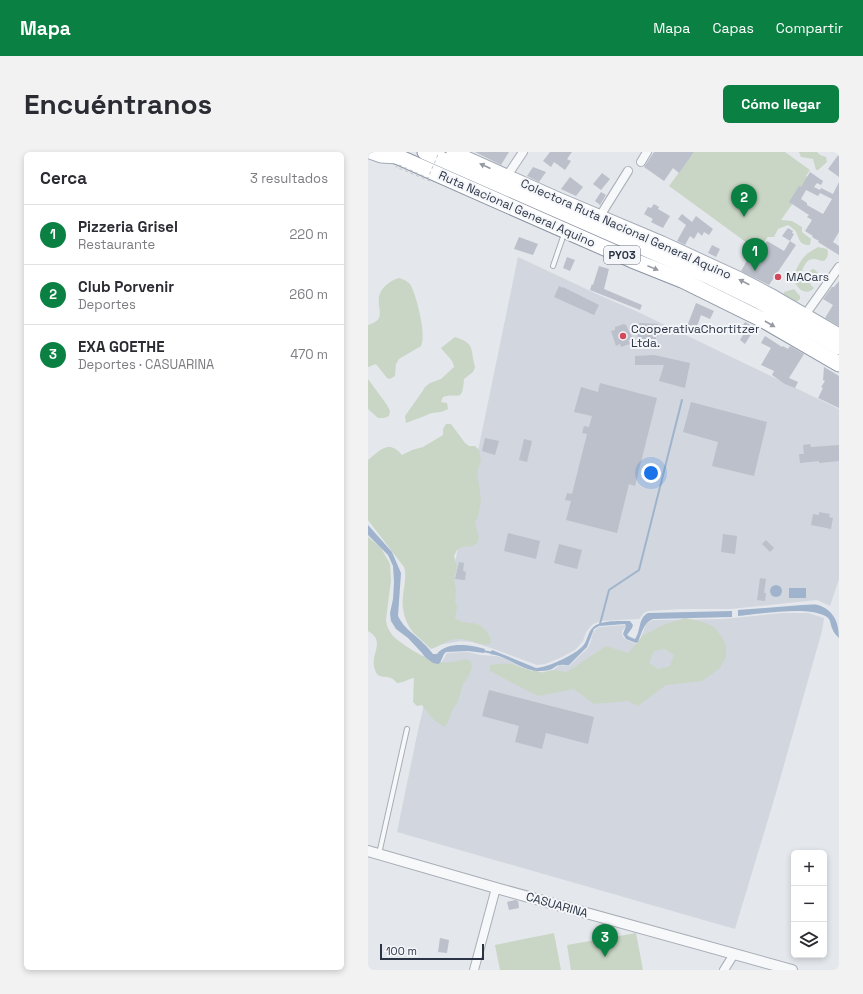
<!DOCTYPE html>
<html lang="es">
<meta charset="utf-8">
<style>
:root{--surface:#fff;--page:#f2f2f3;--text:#2b2b33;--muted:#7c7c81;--line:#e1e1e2;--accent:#0b8043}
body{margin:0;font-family:"Space Grotesk",sans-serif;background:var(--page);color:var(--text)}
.controls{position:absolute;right:12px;bottom:12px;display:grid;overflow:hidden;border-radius:6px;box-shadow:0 2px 6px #0003}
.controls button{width:36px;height:36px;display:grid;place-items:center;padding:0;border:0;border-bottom:1px solid var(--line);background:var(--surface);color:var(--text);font:20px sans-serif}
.scale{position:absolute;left:12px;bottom:10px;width:104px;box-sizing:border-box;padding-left:4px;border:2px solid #2b3445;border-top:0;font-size:11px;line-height:14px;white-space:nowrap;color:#2b3445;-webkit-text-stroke:3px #f4f6f9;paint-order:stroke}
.you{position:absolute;left:283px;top:321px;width:14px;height:14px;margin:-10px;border:3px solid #fff;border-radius:50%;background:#1a73e8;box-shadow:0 0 0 6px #1a73e833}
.badge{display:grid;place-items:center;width:26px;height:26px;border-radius:50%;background:var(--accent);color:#fff;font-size:13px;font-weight:700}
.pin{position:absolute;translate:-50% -33px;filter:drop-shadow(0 1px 2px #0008)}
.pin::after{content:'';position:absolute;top:21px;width:14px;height:12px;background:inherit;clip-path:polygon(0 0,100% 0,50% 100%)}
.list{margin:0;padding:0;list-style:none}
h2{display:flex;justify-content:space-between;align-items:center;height:52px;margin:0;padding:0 16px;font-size:17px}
h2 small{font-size:13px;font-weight:400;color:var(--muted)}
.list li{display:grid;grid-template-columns:26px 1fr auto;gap:12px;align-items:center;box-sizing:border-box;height:60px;padding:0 16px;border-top:1px solid var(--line)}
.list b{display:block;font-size:15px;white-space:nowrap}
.list p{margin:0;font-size:13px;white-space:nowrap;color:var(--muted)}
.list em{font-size:13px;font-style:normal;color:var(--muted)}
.icon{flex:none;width:22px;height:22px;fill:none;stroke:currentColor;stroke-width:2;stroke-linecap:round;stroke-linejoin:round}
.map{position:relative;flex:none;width:471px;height:818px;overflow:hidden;border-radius:6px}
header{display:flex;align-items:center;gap:24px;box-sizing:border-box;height:56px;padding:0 20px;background:var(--accent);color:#fff}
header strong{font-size:19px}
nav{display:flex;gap:22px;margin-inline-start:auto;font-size:14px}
.intro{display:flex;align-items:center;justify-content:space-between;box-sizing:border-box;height:96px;padding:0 24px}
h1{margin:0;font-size:28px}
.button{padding:10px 18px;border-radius:6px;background:var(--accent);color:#fff;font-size:14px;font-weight:700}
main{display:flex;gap:24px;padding:0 24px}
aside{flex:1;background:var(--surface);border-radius:6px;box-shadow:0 2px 6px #0003}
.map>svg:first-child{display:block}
</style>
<header>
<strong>Mapa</strong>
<nav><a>Mapa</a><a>Capas</a><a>Compartir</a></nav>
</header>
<div class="intro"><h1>Encuéntranos</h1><a class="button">Cómo llegar</a></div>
<main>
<aside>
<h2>Cerca<small>3 resultados</small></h2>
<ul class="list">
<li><span class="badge">1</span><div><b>Pizzeria Grisel</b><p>Restaurante</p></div><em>220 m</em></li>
<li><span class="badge">2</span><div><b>Club Porvenir</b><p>Deportes</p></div><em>260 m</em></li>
<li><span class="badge">3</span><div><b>EXA GOETHE</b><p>Deportes · CASUARINA</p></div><em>470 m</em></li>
</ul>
</aside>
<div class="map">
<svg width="471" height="818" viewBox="0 0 471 818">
<rect width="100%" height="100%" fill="#e4e7ec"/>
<g fill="#d2d6de">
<polygon points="150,105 233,144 268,159 471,257 471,427 462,454 449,448 363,457 315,457 280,459 276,461 271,467 233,469 225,472 218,480 215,489 207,498 192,506 177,512 169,513 126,497 104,490 93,489 70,493"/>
<polygon points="415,461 440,461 456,466 454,479 408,641 367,777 29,680 49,583 65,513 72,513 79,501 100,500 112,503 128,504 140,507 151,515 166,520 175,520 185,518 192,513 199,514 202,513 220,496 223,489 224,483 227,478 231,475 257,473 258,474 254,479 254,483 257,487 268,492 271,491 278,472 285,468 355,467"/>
</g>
<g fill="#c9d6c5" fill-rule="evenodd">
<path d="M 326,0 L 417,0 L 442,18 L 438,24 L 442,27 L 413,68 L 424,69 L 434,75 L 434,80 L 443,87 L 442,93 C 431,93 432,88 428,80 C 426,77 423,75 420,73 L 410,77 L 406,85 L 400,85 L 394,93 L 390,90 L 386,96 L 301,34 Z"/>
<polygon points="431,0 449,0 452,3 458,5 459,10 450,18 448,18 445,7 433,5"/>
<path d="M 450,95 L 459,97 C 461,101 460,106 456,109 C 452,109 449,107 446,107 C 438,106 433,118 434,124 L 436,123 L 443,118 L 446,117 L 450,121 L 448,127 L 443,129 L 442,132 L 446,136 C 438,145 428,136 426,127 C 425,122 433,107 437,104 C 440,100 446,98 450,95 Z"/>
<path d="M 31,126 C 35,127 39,129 42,132 C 48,141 59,184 53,194 L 31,207 L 28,212 L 27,224 L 22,227 L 19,226 L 8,212 L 0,215 L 0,173 C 19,168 9,157 11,145 C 12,136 23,128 31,126 Z"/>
<polygon points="426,137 432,144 432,147 428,150 417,145 415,143 416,140"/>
<path d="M 87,185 C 108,192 102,197 107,215 L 105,220 L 96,227 C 94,252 91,240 75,245 L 73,250 L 79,251 L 80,257 C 72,262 66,259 59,263 C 52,266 45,268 38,271 L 37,264 L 54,240 L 57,235 L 62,231 L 73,227 L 86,215 C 85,207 78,203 73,196 Z"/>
<polygon points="0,227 19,253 22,259 21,264 16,266 10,266 0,257"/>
<path d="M 78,272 L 83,272 L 97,291 L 101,294 L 107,294 L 111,298 L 113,309 L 109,320 L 113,348 L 110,365 L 107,370 L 111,386 L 109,391 L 105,394 L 93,395 L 89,398 L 86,404 L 89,415 L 86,426 L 88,438 L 87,449 L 89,455 L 87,466 C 98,476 112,463 123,487 L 122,492 C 111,494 101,486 90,487 C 79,487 73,494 63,497 C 58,492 53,488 49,484 C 38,475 33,457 35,444 C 36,434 39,424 36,415 L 0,368 L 0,308 C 12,298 21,287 34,303 L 44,298 L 55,295 L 75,283 L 75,277 Z"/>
<path d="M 0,385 L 13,396 L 22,412 L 23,429 L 18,467 C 18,473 21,479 25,484 C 33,492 56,506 67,509 C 78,512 88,510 98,507 L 103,510 L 104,516 L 99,527 L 95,532 L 90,549 L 84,559 L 80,570 L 76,575 L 65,567 L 54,553 L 49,554 L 45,550 L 46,526 C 40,527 35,531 29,531 C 21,520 11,530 7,518 C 1,502 19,490 0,479 Z"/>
<path d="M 317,466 L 335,470 L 346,475 L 353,484 L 358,493 L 358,505 L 352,516 L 334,529 L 298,533 L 270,554 L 260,549 L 226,552 L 206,537 L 170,544 L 122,519 L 122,513 C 143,509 145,513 164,519 L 167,518 L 174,521 L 184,518 L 199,520 L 238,494 L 260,501 L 270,490 L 274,484 L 295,473 ZM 296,497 L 306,503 L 302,514 L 290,517 L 281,511 L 286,499 Z"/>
<polygon points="186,781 193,818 132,818 127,793"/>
<polygon points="268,781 275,818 203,818 199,793"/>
</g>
<g fill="#9fb4cc">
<path d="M 0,373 L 24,400 L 33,421 L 30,464 C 36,477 47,482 56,492 C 60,495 62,499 65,502 L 69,502 C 79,489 103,493 117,497 L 116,501 L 100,499 L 78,500 L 76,502 L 72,511 L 70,512 L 65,511 L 57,505 L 54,501 L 40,486 L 28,477 L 23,469 L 22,461 L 25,447 L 26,430 L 25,414 L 20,403 L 0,383 Z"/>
<circle cx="408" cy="439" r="6"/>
<rect x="421" y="436" width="17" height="10"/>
<path d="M 434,453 C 439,453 445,452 450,453 C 466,458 471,471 471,486 C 468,483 465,480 464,476 C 462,472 463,468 459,465 C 442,453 391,462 370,464 L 370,458 Z"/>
<path d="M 364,459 L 364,465 L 285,467 C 275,471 274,481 270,490 L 268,491 L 258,487 L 255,482 L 258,474 L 257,472 L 231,474 L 226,477 L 219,495 L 201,513 C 198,514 196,512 192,513 C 189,513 187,515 184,517 C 179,519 174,519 169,519 C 152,518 140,504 122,502 L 124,498 L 168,516 C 179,516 212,501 217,491 C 220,485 221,477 228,473 C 237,468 252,469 262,469 L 265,473 L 264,476 L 259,483 L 262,485 L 267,487 C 273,479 270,466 280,461 Z"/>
</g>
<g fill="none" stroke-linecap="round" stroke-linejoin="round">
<g stroke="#9fb4cc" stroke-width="2">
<polyline points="232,472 241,438 271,418 314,248"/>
<polyline points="115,499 125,501"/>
</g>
</g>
<g fill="#bbc0ca" fill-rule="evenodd">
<polygon points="107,0 141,0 133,13"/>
<polygon points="182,0 204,0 199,7 203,9 197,18 186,10 183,15 175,9"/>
<polygon points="286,0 326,0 311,21 305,16 296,29 276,15"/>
<polygon points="471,2 471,25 460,17"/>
<polygon points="165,15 178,20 171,30 159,24"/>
<path d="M 442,20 L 455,29 L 453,33 L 449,31 L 446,35 L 452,38 L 453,36 L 465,42 L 471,30 L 471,80 L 465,90 L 471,94 L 471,103 L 450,90 L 451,89 L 444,85 L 445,84 L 437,79 L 444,68 L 439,65 L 441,63 L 421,50 L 431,34 L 433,35 ZM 438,38 L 450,44 L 452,41 L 464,47 L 455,62 L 439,53 L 439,51 L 433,47 Z"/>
<polygon points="234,21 242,27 233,38 225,32"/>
<polygon points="202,25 215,35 208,44 193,37"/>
<polygon points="233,40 238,43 232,53 227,49"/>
<polygon points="286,52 291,55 290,57 302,64 295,76 283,70 285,67 276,62 280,55 283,56"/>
<polygon points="314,62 324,70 328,64 345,77 341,83 336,80 334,84 330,80 326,87 322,84 317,93 309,89 318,73 310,67"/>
<polygon points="420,76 425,79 424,81 426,82 422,89 414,84"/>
<polygon points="151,85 170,92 165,103 146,97"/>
<polygon points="399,89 416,99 422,89 428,93 401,133 373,119 380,107 382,108 388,97 392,99"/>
<polygon points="344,93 352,97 348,105 340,101"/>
<polygon points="199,105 207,108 202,119 195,116"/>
<polygon points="231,114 241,117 236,137 274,153 272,158 222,138 224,132 225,133"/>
<polygon points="471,129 471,174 457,166 465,153 455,147 464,135 466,135"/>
<polygon points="191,134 195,136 195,135 231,153 226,163 186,145"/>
<polygon points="328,151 346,159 342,167 333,163 327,180 318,177"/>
<polygon points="377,170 387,176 377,192 372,188 378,178 374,175"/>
<polygon points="272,171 290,172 290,185 288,185 288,187 270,187 267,172"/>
<polygon points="256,172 258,173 265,187 260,188 262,192 253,195 252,192 248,194 243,179 247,178 247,175"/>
<polygon points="397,184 414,195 415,194 420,197 422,194 436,202 421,226 430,230 427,236 417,232 404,223 406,219 393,213 403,196 393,191"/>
<polygon points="286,203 322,211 317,236 291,229 296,213 267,213 267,204"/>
<polygon points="456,215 471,224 471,256 450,246 455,236 453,235 457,229 455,228"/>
<polygon points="232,231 289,246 267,334 261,332 249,381 198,368 203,349 197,348 199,341 204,342 219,282 214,281 216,274 221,275 224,264 206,260 213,235 230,240"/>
<polygon points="323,250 399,270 386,324 344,314 350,290 315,280"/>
<polygon points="117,286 131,289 127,303 114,299"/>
<polygon points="156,287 164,289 159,310 151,308"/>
<polygon points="442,292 443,295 471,293 471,309 451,311 451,309 432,311 431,302 436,302 435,293"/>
<polygon points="451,360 462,362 461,365 465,366 463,377 443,373 445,362 451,363"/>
<polygon points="140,381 172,389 168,407 136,399"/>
<polygon points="355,382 369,384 367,402 353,400"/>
<polygon points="398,388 406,396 402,400 394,392"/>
<polygon points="191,392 214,398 209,417 186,411"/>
<polygon points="91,410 96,411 95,419 98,420 97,428 87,427"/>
<polygon points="392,426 398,427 396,441 398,441 397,449 389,448"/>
<polygon points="121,538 226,565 220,592 178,581 174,597 147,590 151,574 114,564"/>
<polygon points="147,748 150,749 151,756 141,758 139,750"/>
<polygon points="72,786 81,788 79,801 70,800"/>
</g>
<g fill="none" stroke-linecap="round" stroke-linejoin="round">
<g stroke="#a9aeb7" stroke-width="6">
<g id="service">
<polyline points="185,114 196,82"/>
<polyline points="11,702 39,577"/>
</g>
</g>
<g stroke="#a9aeb7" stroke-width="10">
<g id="minor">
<polyline points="273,10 279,0"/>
<polyline points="139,24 155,0"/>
<polyline points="232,64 260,19"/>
<polyline points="437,163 471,115"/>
<polyline points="106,818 128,736"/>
<polyline points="356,818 366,802"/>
</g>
</g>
<g stroke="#a9aeb7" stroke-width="12">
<polyline id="tertiary" points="0,699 128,736 424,818"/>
</g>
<g stroke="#a3abb8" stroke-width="15">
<g id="primary">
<polyline points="2,0 13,4 30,5"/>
<polyline points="85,0 190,47 294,91 372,127 406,145 471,183"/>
</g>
</g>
<g stroke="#8b94a3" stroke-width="17">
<g id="motorway">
<polyline points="19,0 264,108 314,128 395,168 471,212"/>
<polyline points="57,0 342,125 391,149 471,195"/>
</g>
</g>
<use href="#service" stroke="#f7f8fa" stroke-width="4"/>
<use href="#minor" stroke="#f7f8fa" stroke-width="8"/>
<use href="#tertiary" stroke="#f7f8fa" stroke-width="10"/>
<use href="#primary" stroke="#fff" stroke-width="13"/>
<use href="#motorway" stroke="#fff" stroke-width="15"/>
<polyline stroke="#c2c5cb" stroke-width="1" stroke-dasharray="3 3" stroke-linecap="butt" points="62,29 28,15 29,12 60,26 71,0"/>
</g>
<defs><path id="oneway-solid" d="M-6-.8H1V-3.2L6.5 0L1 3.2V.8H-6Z"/></defs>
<g fill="#959aa2">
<use href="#oneway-solid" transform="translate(117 14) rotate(-156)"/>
<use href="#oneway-solid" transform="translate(285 116) rotate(22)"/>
<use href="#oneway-solid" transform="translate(376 130) rotate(-153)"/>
<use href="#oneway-solid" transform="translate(402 172) rotate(30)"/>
</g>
<g fill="#d1495b" stroke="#f4f6f9" stroke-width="1.5">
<circle cx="410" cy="125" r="4"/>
<circle cx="255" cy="184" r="4"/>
</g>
<g text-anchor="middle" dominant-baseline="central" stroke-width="4" stroke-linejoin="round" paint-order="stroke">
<rect fill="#f4f6f9" stroke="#676e7b" stroke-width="1" x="236" y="94" width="36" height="18" rx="3"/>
<g font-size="11" font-weight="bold" fill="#2b3445">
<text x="254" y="103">PY03</text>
</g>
<g font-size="12" fill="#2b3445" stroke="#f4f6f9">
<text transform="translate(149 57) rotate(24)">Ruta Nacional General Aquino</text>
<text transform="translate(258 77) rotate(24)">Colectora Ruta Nacional General Aquino</text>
<text transform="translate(189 753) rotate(16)">CASUARINA</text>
</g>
<g font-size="12" fill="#2b3445" stroke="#f4f6f9" text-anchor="start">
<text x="418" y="125">MACars</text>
<text x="263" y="177">CooperativaChortitzer<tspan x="263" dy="14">Ltda.</tspan></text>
</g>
</g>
</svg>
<div class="controls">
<button>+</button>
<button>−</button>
<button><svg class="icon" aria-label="layers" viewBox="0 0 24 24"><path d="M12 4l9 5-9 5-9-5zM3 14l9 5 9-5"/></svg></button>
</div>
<div class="scale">100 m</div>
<div class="you"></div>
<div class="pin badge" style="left:387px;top:119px">1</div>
<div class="pin badge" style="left:376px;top:65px">2</div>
<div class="pin badge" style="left:237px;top:805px">3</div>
</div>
</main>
